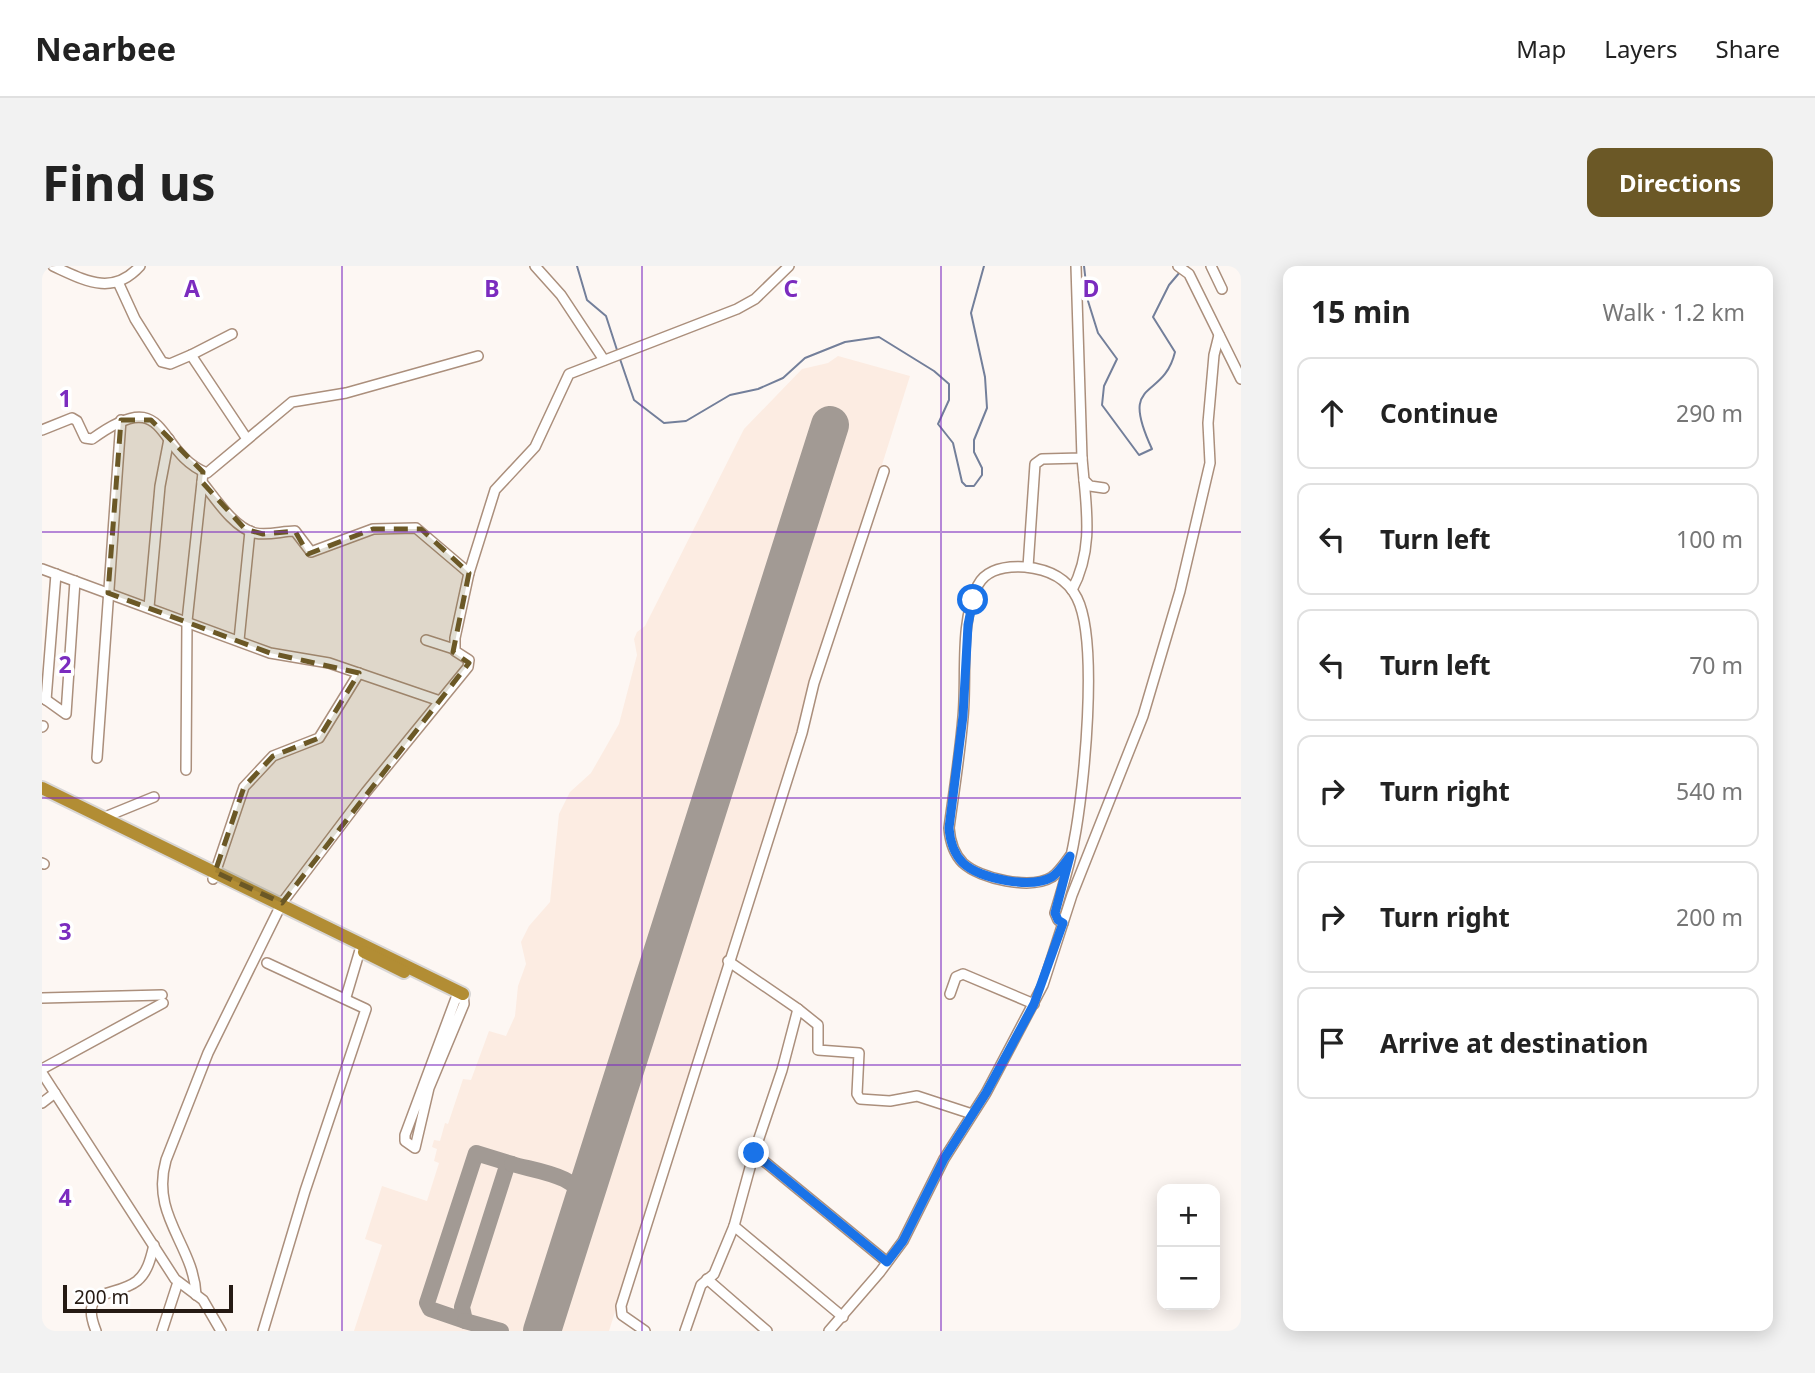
<!DOCTYPE html>
<meta charset="utf-8">
<style>
:root{--surface:#fff;--page:#f2f2f2;--text:#222;--muted:#767676;--line:#e0e0e0;--accent:#6b5826}
body{margin:0;font-family:"Noto Sans",sans-serif;background:var(--page);color:var(--text)}
.controls{position:absolute;right:21px;bottom:21px;display:grid;overflow:hidden;border-radius:14px;box-shadow:0 4px 18px #0003}
.controls button{width:63px;height:63px;display:grid;place-items:center;padding:0;border:0;border-bottom:2px solid var(--line);background:var(--surface);color:var(--text);font:35px sans-serif}
.scale{position:absolute;left:21px;bottom:18px;width:170px;box-sizing:border-box;padding-left:7px;border:4px solid #251a13;border-top:0;font-size:19px;line-height:24px;white-space:nowrap;color:#251a13;-webkit-text-stroke:5px #fff;paint-order:stroke}
.stop{position:absolute;width:21px;height:21px;margin:-16px;border:5px solid #1a73e8;border-radius:50%;background:#fff}
.stop.end{background:#1a73e8;border-color:#fff;box-shadow:0 2px 7px #0008}
.list{margin:0;padding:0;list-style:none}
h2{display:flex;justify-content:space-between;align-items:center;height:91px;margin:0;padding:0 28px;font-size:30px}
h2 small{font-size:23px;font-weight:400;color:var(--muted)}
.list li{display:grid;grid-template-columns:46px 1fr auto;gap:21px;align-items:center;box-sizing:border-box;height:112px;margin:0 14px 14px;padding:0 14px;border:2px solid var(--line);border-radius:14px}
.list b{display:block;font-size:26px;white-space:nowrap}
.list em{font-size:23px;font-style:normal;color:var(--muted)}
.icon{flex:none;width:38px;height:38px;fill:none;stroke:currentColor;stroke-width:2;stroke-linecap:round;stroke-linejoin:round}
.map{position:relative;flex:none;width:1199px;height:1065px;overflow:hidden;border-radius:14px}
header{display:flex;align-items:center;gap:42px;box-sizing:border-box;height:98px;padding:0 35px;background:var(--surface);border-bottom:2px solid var(--line)}
header strong{font-size:33px}
nav{display:flex;gap:38px;margin-inline-start:auto;font-size:24px}
.intro{display:flex;align-items:center;justify-content:space-between;box-sizing:border-box;height:168px;padding:0 42px}
h1{margin:0;font-size:49px}
.button{padding:18px 32px;border-radius:14px;background:var(--accent);color:#fff;font-size:24px;font-weight:700}
main{display:flex;gap:42px;padding:0 42px}
aside{flex:1;background:var(--surface);border-radius:14px;box-shadow:0 4px 18px #0003}
.map>svg:first-child{display:block}
</style>
<header>
<strong>Nearbee</strong>
<nav><a>Map</a><a>Layers</a><a>Share</a></nav>
</header>
<div class="intro"><h1>Find us</h1><a class="button">Directions</a></div>
<main>
<div class="map">
<svg width="1199" height="1065" viewBox="0 0 1199 1065">
<rect width="100%" height="100%" fill="#fdf7f3"/>
<polygon fill="#fcece2" points="796,90 868,110 567,1065 312,1065 340,979 323,973 340,920 385,935 397,897 392,895 395,883 390,881 392,874 398,875 403,857 406,858 421,813 429,814 447,765 464,770 473,750 476,720 484,698 479,676 487,660 508,636 517,548 528,526 549,507 577,458 595,389 592,373 595,366 603,360 702,163 760,103 786,97"/>
<g fill="none" stroke-linecap="round" stroke-linejoin="round">
<g stroke="#737f9a" stroke-width="2">
<polyline points="535,0 545,34 564,50 575,84"/>
<path d="M 1042,0 L 1046,35 L 1056,67 L 1075,93 L 1062,120 L 1060,139 L 1097,189 L 1110,183 C 1076,110 1121,136 1133,86 L 1111,51 L 1127,19 L 1138,6"/>
<polyline points="578,93 592,134 622,157 644,155 688,129 716,123 741,112 763,92 803,76 837,71 892,105 907,118 907,134 896,158 911,177 920,216 924,220 932,220 940,209 940,202 932,186 932,174 945,142 943,111 929,47 942,0"/>
</g>
<g stroke="#a29a94" stroke-width="16">
<polygon points="434,887 470,898 465,900 420,1041 423,1055 388,1043 385,1037"/>
<path d="M 470,898 C 492,905 541,909 541,938"/>
<polyline points="531,917 544,914 551,904"/>
<polyline points="423,1055 459,1065"/>
<polyline points="498,1065 502,1061"/>
</g>
<polyline stroke="#a29a94" stroke-width="38" points="500,1065 788,159"/>
<g stroke="#ab8f7c" stroke-width="12">
<g id="minor">
<path d="M 11,0 C 42,14 70,31 98,0"/>
<polyline points="493,0 519,29 562,94"/>
<polyline points="1136,0 1147,8 1199,113"/>
<polyline points="1169,0 1180,23"/>
<polyline points="76,16 93,53 120,96 128,98 149,89 205,173"/>
<polyline points="149,89 190,68"/>
<path d="M 0,164 L 30,152 L 35,155 L 43,172 L 50,173 C 128,116 112,186 165,207 L 250,136 L 304,127 L 436,90"/>
<polyline points="1040,192 1042,214 1048,220 1062,222"/>
<path d="M 161,206 L 160,216 C 173,232 192,262 213,267 C 226,270 240,265 253,265 L 269,286 L 331,263 L 374,262 L 427,307"/>
<polyline points="986,301 993,198 1000,193 1040,192 1034,0"/>
<polyline points="0,303 228,387 287,397 398,435"/>
<path d="M 1030,324 C 1049,289 1046,253 1042,214"/>
<polyline points="107,341 118,220 127,173"/>
<polyline points="197,374 208,265"/>
<polyline points="384,374 412,383"/>
<polyline points="0,431 24,448 33,315"/>
<polyline points="4,434 14,308"/>
<polyline points="0,461 1,460"/>
<polyline points="55,492 79,154"/>
<polyline points="144,504 145,355 160,216"/>
<polyline points="63,551 112,531"/>
<polyline points="0,597 2,598"/>
<polyline points="171,613 202,521 231,490 277,472 317,407"/>
<path d="M 1021,657 L 1016,654 L 1013,647 C 1020,623 1028,599 1032,575 C 1042,524 1057,376 1035,332 C 1025,312 1005,303 983,301 C 965,300 945,302 936,319 C 917,357 925,410 921,451 C 918,488 912,525 907,562 C 908,575 911,587 921,597 C 938,613 989,624 1010,611 C 1017,606 1023,597 1028,590"/>
<polyline points="686,695 756,743"/>
<polyline points="908,728 914,711 921,708 992,738"/>
<polyline points="304,731 318,684"/>
<polyline points="0,732 120,729"/>
<polyline points="414,732 363,869 363,875 373,882 387,822 422,738 421,728"/>
<polyline points="0,803 121,737"/>
<polyline points="0,807 133,1013 161,1034 179,1065"/>
<polyline points="0,837 13,827"/>
<polyline points="692,960 801,1051"/>
<polyline points="845,996 712,887 740,804 756,743 776,759 776,784 817,787 815,828 818,833 848,835 875,830 930,848"/>
<polyline points="665,1013 725,1065"/>
<path d="M 154,1029 C 152,979 108,950 124,894 L 166,787 L 240,637 L 324,526 L 426,401 L 427,394 L 413,385 L 413,372 L 427,307 L 453,224 L 493,181 L 527,108 L 695,43 L 713,33 L 747,0"/>
<path d="M 54,1065 C 36,1020 73,1032 95,1015 C 106,1006 109,991 112,979"/>
<polyline points="120,1065 136,1016"/>
<polyline points="221,1065 263,925 324,743 225,697"/>
<polyline points="603,1065 580,1049 579,1040 760,467 772,417 842,205"/>
<polyline points="643,1065 659,1019 672,1008 692,960 712,887"/>
<polyline points="787,1065 838,1006 861,975 902,893 944,827 1001,719 1030,629 1101,450 1138,325 1168,197 1166,157 1172,89 1177,69"/>
</g>
</g>
<g stroke="#d8d6d5" stroke-width="16">
<g id="highway">
<polyline points="0,522 421,728"/>
<polyline points="322,686 362,706"/>
</g>
</g>
<use href="#minor" stroke="#fff" stroke-width="9"/>
<use href="#highway" stroke="#b28d34" stroke-width="12"/>
</g>
<g fill="none" stroke-linecap="round" stroke-linejoin="round">
<path stroke="#1a73e8" stroke-width="9" d="M 712,887 L 845,996 L 861,975 L 902,893 L 944,827 L 992,738 L 1021,657 L 1016,654 L 1013,647 L 1028,590 C 1023,597 1017,606 1010,611 C 989,623 938,613 921,597 C 911,587 908,575 907,562 L 921,450 L 926,359 L 931,334"/>
</g>
<path fill="#6b5826" fill-opacity="0.2" stroke="#6b5826" stroke-width="5" stroke-dasharray="14 9" stroke-linejoin="round" d="M 79,154 L 109,154 L 161,206 L 160,216 L 203,263 L 221,268 L 253,265 L 266,288 L 331,263 L 379,263 L 427,307 L 411,386 L 427,397 L 240,637 L 173,606 L 202,521 L 231,490 L 277,472 L 317,407 L 228,387 L 66,327 Z"/>
<path fill="none" stroke="#7b2cbf" stroke-width="2" stroke-opacity="0.55" d="M 300,0 L 300,1065M 600,0 L 600,1065M 899,0 L 899,1065M 0,266 L 1199,266M 0,532 L 1199,532M 0,799 L 1199,799"/>
<g font-size="23" text-anchor="middle" font-weight="bold" fill="#7b2cbf" stroke="#fff" stroke-width="7" stroke-linejoin="round" paint-order="stroke">
<text x="150" y="31">A</text>
<text x="450" y="31">B</text>
<text x="749" y="31">C</text>
<text x="1049" y="31">D</text>
<text x="23" y="141">1</text>
<text x="23" y="407">2</text>
<text x="23" y="674">3</text>
<text x="23" y="940">4</text>
</g>
</svg>
<div class="controls">
<button>+</button>
<button>−</button>
</div>
<div class="scale">200 m</div>
<div class="stop" style="left:931px;top:334px"></div>
<div class="stop end" style="left:712px;top:887px"></div>
</div>
<aside>
<h2>15 min<small>Walk · 1.2 km</small></h2>
<ul class="list">
<li><svg class="icon" aria-label="ahead" viewBox="0 0 24 24"><path d="M12 20V5M6 11l6-6 6 6"/></svg><div><b>Continue</b></div><em>290 m</em></li>
<li><svg class="icon" aria-label="left" viewBox="0 0 24 24"><path d="M17 20v-9H6M10 6l-5 5 5 5"/></svg><div><b>Turn left</b></div><em>100 m</em></li>
<li><svg class="icon" aria-label="left" viewBox="0 0 24 24"><path d="M17 20v-9H6M10 6l-5 5 5 5"/></svg><div><b>Turn left</b></div><em>70 m</em></li>
<li><svg class="icon" aria-label="right" viewBox="0 0 24 24"><path d="M7 20v-9h11M14 6l5 5-5 5"/></svg><div><b>Turn right</b></div><em>540 m</em></li>
<li><svg class="icon" aria-label="right" viewBox="0 0 24 24"><path d="M7 20v-9h11M14 6l5 5-5 5"/></svg><div><b>Turn right</b></div><em>200 m</em></li>
<li><svg class="icon" aria-label="arrive" viewBox="0 0 24 24"><path d="M6 21V4h12l-3 4 3 4H6"/></svg><div><b>Arrive at destination</b></div></li>
</ul>
</aside>
</main>
